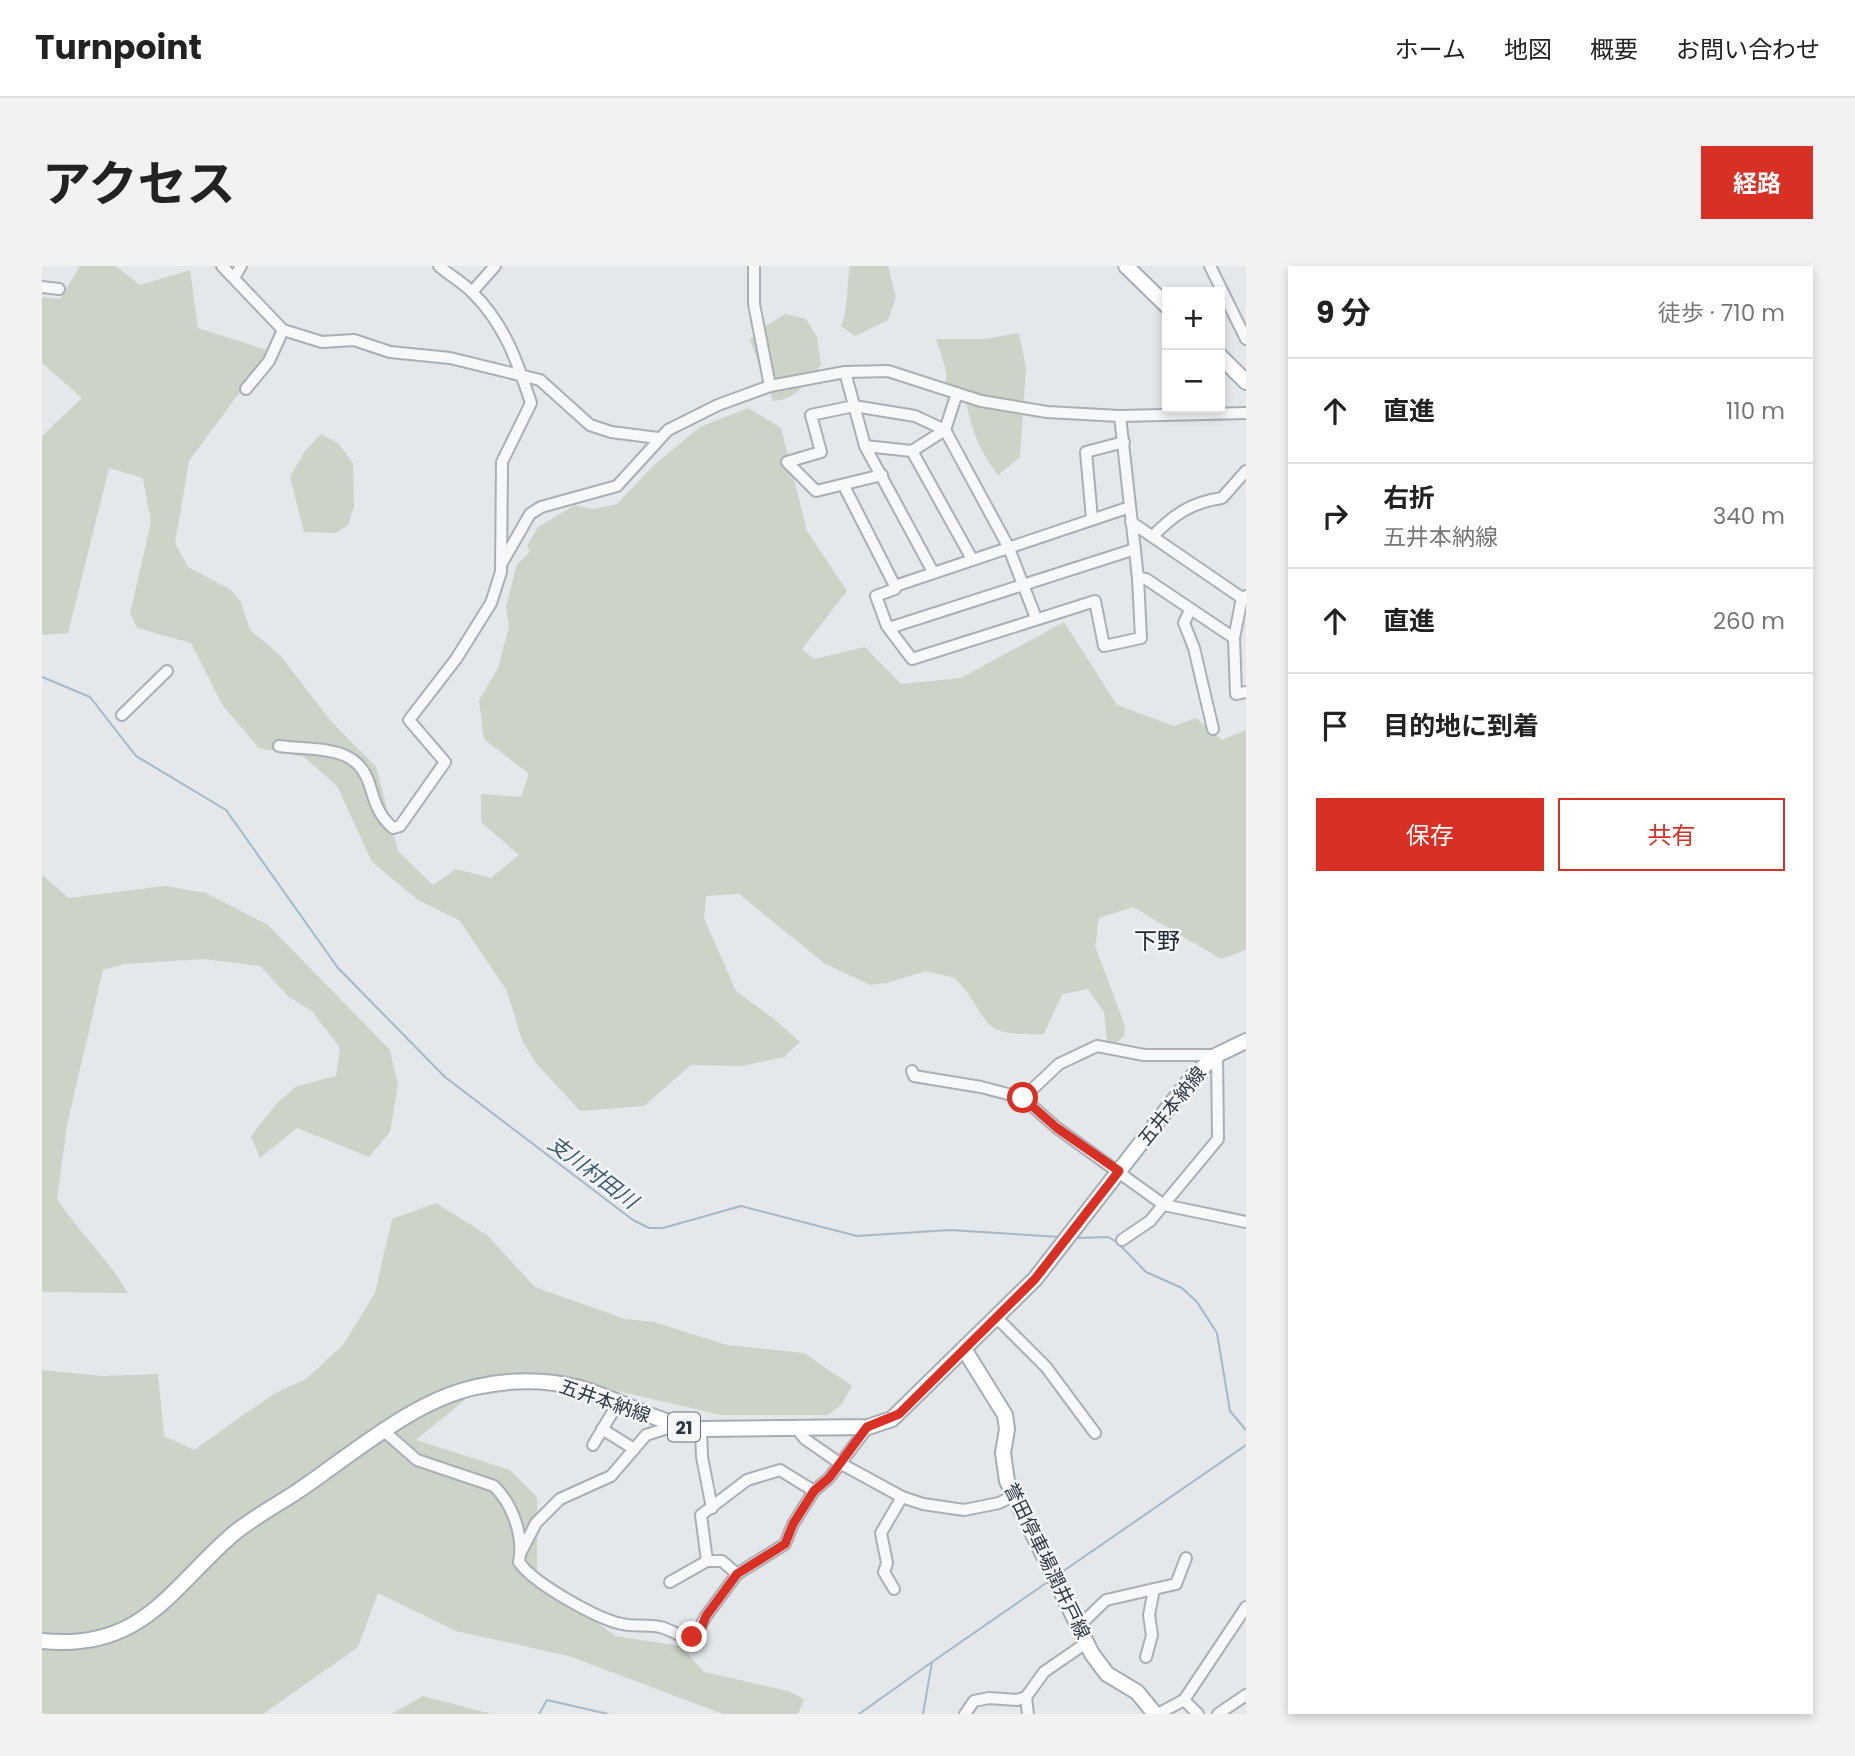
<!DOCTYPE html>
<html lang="ja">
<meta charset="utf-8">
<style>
:root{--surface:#fff;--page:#f2f2f2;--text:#222;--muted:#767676;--line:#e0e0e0;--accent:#d93025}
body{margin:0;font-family:Poppins,"Noto Sans JP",sans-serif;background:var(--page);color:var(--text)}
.controls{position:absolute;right:21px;top:21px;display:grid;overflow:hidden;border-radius:0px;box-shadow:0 4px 10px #0003}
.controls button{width:63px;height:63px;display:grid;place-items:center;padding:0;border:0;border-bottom:2px solid var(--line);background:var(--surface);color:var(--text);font:35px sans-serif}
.stop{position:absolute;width:21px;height:21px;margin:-16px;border:5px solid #d93025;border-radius:50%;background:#fff}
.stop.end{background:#d93025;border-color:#fff;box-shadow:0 2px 7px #0008}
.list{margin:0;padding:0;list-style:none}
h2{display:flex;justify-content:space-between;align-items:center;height:91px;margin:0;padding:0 28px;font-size:30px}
h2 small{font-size:23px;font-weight:400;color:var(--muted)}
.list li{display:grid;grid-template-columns:46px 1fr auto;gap:21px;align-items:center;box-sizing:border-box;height:105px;padding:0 28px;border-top:2px solid var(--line)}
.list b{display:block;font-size:26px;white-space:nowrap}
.list p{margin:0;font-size:23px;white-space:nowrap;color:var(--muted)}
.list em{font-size:23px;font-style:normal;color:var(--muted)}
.actions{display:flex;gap:14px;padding:21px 28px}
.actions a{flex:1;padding:16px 0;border:2px solid var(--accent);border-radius:0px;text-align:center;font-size:24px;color:var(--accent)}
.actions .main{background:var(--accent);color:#fff}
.icon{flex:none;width:38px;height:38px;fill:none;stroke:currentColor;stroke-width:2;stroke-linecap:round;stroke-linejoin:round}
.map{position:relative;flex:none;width:1204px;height:1448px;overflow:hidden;border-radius:0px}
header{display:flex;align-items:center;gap:42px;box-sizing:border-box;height:98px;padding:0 35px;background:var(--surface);border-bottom:2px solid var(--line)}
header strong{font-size:33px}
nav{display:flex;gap:38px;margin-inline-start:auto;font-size:24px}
.intro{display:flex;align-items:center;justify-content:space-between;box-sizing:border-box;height:168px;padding:0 42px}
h1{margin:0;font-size:49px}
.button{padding:18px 32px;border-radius:0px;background:var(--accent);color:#fff;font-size:24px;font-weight:700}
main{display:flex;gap:42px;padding:0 42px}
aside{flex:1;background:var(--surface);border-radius:0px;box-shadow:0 4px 10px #0003}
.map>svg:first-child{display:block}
</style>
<header>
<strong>Turnpoint</strong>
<nav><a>ホーム</a><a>地図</a><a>概要</a><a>お問い合わせ</a></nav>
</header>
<div class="intro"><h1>アクセス</h1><a class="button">経路</a></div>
<main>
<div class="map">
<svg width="1204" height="1448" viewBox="0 0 1204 1448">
<rect width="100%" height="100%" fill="#e4e8eb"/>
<g fill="#cbd4c6">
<path d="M 38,0 L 73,0 L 98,19 L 148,4 L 156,62 L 228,85 L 147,195 L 133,277 L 146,301 L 189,324 L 199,336 L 208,364 L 238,389 L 288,454 L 334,501 L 356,585 L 391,619 L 414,603 L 449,612 L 477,589 L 439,556 L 439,528 L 479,531 L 487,508 L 442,473 L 437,434 L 456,402 L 467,361 L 464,341 L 475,298 L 488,286 L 485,280 L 496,261 L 533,239 L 552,243 L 575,238 L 612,199 L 658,161 L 706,142 L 739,162 L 765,265 L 805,325 L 760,383 L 772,393 L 823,381 L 859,418 L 919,412 L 1022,356 L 1075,439 L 1132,460 L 1154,452 L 1180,474 L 1204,464 L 1204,684 L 1179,693 L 1091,641 L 1057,652 L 1053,680 L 1083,760 L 1082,770 L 1066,786 L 1062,746 L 1046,723 L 1020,728 L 1002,768 C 932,770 953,756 913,712 L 884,705 L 845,717 L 828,719 L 782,697 L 697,628 L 664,630 L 662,652 L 694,725 L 731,752 L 758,776 L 742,791 L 700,800 L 649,799 L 602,840 L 538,845 L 493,796 L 480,774 L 465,725 L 417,654 L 376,634 L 330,596 L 295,520 L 262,491 L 217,482 L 181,440 L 149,377 L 95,362 L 88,347 L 109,256 L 101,212 L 67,202 L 26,367 L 0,369 L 0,170 L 40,132 L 0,97 L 0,31 L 18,33 Z"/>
<path d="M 808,0 L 846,0 L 854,31 L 846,54 L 813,70 L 799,60 C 807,42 804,20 808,0 Z"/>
<path d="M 743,48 L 764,53 L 775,71 L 779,99 C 766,115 753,135 731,135 L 708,74 L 717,64 Z"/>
<path d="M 977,67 L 984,102 L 978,191 L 956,209 C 936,184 926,155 923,125 L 904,118 L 904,104 L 894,73 L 942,73 Z"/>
<polygon points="279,168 296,177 311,197 312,240 306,259 294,267 262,266 248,211 263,185"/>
<path d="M 0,609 L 27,632 L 123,620 L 164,627 L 226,659 L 348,784 L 356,819 L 348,866 L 327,891 L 255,862 L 218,892 L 209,870 L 235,837 L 255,820 L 294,810 L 298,782 L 270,745 L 247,731 L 218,700 L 162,693 L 83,698 L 61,704 L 25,859 L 15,933 C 37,966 66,993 86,1027 L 0,1026 Z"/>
<polygon points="394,937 445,969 493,1021 583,1053 612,1056 685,1079 762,1087 810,1120 799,1139 786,1149 679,1149 563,1122 442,1118 374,1174 468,1204 495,1231 495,1310 573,1370 639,1380 662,1406 746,1425 762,1433 756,1448 681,1448 527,1390 414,1365 336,1327 316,1381 221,1448 0,1448 0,1104 61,1110 116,1108 122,1170 152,1184 233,1127 264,1113 301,1079 333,1027 350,953"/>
<polygon points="381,1430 450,1448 350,1448"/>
</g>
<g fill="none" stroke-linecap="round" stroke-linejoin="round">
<g stroke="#a3b9c7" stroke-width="2">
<polyline points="0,411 48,431 94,490 184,544 296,702 403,811 591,954 607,962 621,962 699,940 815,970 908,964 1018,971"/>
<polyline points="1034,972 1066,971 1075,976 1104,1006 1140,1022 1155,1036 1175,1067 1188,1145 1204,1164"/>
<polyline points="1017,1308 1204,1179"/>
<polyline points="497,1448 505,1434 566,1448"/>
<polyline points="817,1448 890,1396"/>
<polyline points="881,1448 890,1396 1007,1315"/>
</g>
<g stroke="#a9afb5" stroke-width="14">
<g id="minor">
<polyline points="180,0 241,64 280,76 312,74 348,86 408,92 498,114 548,159 569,166 616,172"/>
<polyline points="712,0 712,38 728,120"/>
<polyline points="1168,0 1204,73"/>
<polyline points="192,12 199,0"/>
<polyline points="0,21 17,23"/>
<polyline points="430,26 453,0"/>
<polyline points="803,106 823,180 891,306"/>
<polyline points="204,123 227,95 241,64"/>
<polyline points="1078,150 1096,312 1099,372 1062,380 1053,335 870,393 845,360 834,330 853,323 853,320 1088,241"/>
<polyline points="823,180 870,185 903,164 915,127"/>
<polyline points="870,185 930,293"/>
<polyline points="840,209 774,225 745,196 779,186 769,149 812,140 873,150 903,164 966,280 994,352"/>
<polyline points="802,220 853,320"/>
<polyline points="1050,253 1044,186 1082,176"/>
<polyline points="1089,256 1200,332"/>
<path d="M 1111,270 C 1131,249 1150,236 1180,232 L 1204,205"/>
<polyline points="460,297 488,248 499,241 575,220 626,164 676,139 728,120 803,106 846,105 939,135 1005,146 1078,150 1204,147"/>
<polyline points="1096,312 1104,313 1192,372"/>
<polyline points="1204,330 1200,332 1192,372 1194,428 1204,426"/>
<polyline points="1148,344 1142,357 1152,382 1171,463"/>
<polyline points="847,362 1093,283"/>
<polyline points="80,449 125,405"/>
<path d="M 237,480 C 273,485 316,477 328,520 C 333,537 337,550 351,562 L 358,560 L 403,496 L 367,454 L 414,393 L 449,337 L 459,306 L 460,196 L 489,137 C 475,95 463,59 431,27 C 422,17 407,9 397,0"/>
<polyline points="870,805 872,810 939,821 981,832 1015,862 1122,939 1204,956"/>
<polyline points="981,832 1017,798 1055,780 1102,789 1175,789 1176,873 1108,955 1080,974"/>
<polyline points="954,1051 1004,1101 1053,1167"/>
<polyline points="754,1162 763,1173 796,1196 860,1231 881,1238 922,1244 957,1237 971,1230"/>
<polyline points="560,1163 592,1183"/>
<polyline points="659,1163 660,1191 670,1242"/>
<path d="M 343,1166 L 375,1194 L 452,1220 C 471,1239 482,1270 477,1296 C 491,1317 555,1353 580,1358 C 592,1361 606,1358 618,1361 C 632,1364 640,1375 654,1369 L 664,1350 L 695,1308 L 743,1278 L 751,1258 L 772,1225 L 787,1212 L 826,1161"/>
<polyline points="551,1179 576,1137"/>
<polyline points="479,1286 494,1257 518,1233 569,1210 604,1169 632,1160"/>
<polyline points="665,1295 659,1249 705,1214 738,1204 772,1225"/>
<polyline points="628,1316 665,1295 680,1295 695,1308"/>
<polyline points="852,1323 842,1306 845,1297 839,1267 860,1231"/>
<polyline points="1036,1361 1064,1334 1134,1318 1144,1292"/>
<polyline points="1104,1391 1110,1369 1107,1349 1112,1323"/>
<polyline points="984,1431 986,1448"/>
<polyline points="1142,1434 1204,1341"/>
<polyline points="923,1448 932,1435 947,1432 975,1434 984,1431 1002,1406 1044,1377"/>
<polyline points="1116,1448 1142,1434 1156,1448"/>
<polyline points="1176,1448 1204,1429"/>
</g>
</g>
<g stroke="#a5adb5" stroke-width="18">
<g id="major">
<polyline points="1084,0 1125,40"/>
<polyline points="1178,90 1204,116"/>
<polyline points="922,1083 963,1149 965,1163 961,1187 965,1215 1050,1388 1065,1408 1095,1426 1113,1448"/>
<path d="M 0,1375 C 100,1385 127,1324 190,1269 C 210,1252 235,1239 256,1225 C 309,1189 372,1134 434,1121 C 466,1114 502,1113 534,1121 C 577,1132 614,1158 659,1163 L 826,1161 L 850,1153 L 993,1013 L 1151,810 L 1175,789 L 1204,775"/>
</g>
</g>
<use href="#minor" stroke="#f7f8f9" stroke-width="10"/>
<use href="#major" stroke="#fff" stroke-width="14"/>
</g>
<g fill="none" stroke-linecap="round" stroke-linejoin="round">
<polyline stroke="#d93025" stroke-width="9" points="650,1371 658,1365 664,1350 695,1308 743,1278 751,1258 772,1225 787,1212 825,1161 857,1148 993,1013 1077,905 1015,862 981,832"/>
</g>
<g text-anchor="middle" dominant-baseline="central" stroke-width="5" stroke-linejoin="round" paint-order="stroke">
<rect fill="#f4f6f8" stroke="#697079" stroke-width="2" x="626" y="1146.5" width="32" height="29" rx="5"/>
<g font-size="18" font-weight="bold" fill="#2d3742">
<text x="642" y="1161">21</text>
</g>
<g font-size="19" fill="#2d3742" stroke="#f4f6f8">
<text transform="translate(1130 840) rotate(-51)">五井本納線</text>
<text transform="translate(563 1135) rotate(19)">五井本納線</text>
<text transform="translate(1005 1295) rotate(64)">誉田停車場潤井戸線</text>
</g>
<g font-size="21" font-style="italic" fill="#3b5a72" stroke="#f4f6f8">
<text transform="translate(551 906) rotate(37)">支川村田川</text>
</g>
<g font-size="23" fill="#1f2833" stroke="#f4f6f8">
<text x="1115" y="675">下野</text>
</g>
</g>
</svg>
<div class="controls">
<button>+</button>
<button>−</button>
</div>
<div class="stop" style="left:981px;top:832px"></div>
<div class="stop end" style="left:650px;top:1371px"></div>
</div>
<aside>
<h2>9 分<small>徒歩 · 710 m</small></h2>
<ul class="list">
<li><svg class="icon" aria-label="ahead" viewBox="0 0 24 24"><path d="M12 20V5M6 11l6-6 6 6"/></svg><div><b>直進</b></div><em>110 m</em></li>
<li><svg class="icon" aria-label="right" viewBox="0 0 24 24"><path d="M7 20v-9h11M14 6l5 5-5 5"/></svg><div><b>右折</b><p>五井本納線</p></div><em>340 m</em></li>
<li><svg class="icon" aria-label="ahead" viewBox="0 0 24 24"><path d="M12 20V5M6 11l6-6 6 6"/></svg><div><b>直進</b></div><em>260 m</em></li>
<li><svg class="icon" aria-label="arrive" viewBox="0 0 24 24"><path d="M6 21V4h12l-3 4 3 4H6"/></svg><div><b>目的地に到着</b></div></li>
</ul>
<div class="actions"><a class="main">保存</a><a>共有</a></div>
</aside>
</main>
